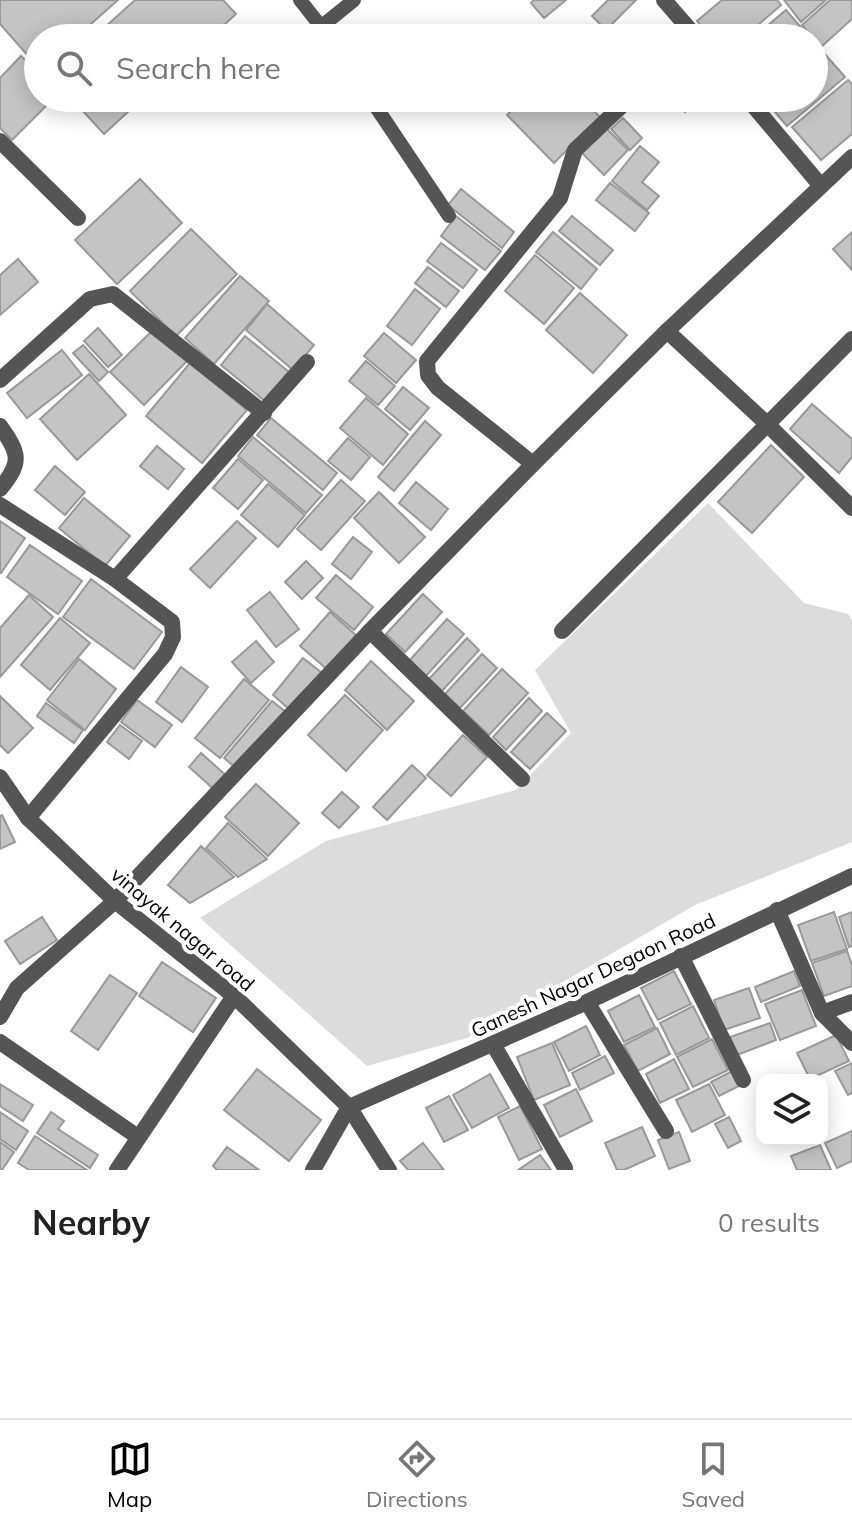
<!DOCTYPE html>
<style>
:root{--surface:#fff;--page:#f2f2f2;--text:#222;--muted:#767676;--line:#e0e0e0;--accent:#000}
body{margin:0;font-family:Mulish,sans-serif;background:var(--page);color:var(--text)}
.controls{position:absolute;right:24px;bottom:24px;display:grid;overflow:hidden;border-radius:16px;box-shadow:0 4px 20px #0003}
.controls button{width:72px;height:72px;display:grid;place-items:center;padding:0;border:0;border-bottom:2px solid var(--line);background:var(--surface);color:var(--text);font:40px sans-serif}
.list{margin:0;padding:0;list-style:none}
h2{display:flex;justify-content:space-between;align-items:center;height:104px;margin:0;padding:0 32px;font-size:34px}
h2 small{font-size:26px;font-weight:400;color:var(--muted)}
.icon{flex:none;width:44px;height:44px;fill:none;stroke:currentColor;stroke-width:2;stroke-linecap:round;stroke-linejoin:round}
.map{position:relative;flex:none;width:852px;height:1170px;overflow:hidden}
.search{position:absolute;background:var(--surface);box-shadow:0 4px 20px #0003;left:24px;right:24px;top:24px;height:88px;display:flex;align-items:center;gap:20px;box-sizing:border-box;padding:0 28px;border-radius:44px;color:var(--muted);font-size:30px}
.sheet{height:248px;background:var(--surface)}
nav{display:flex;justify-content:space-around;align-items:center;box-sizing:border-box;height:112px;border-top:2px solid var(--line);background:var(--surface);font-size:22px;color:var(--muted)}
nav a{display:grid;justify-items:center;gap:4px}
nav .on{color:var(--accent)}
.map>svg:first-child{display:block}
</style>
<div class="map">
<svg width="852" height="1170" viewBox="0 0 852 1170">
<rect width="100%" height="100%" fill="#fff"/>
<polygon fill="#dcdcdc" points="708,503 804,603 848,614 852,620 852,842 695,905 467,1038 367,1066 200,918 326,841 516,790 571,733 535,670"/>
<g fill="#c4c4c4" stroke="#999" stroke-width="2">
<polygon points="0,0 118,0 75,38 38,38 38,67 0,24"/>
<polygon points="135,0 223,0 236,14 210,38 93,38"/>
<polygon points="534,0 566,0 544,18 531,3"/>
<polygon points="608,0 636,0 606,30 592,16"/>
<polygon points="722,0 777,0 781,5 743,38 711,38 697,21"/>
<polygon points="784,0 826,0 801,22"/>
<polygon points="830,0 852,0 852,19 821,47 802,25"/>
<polygon points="786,10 810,38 753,38"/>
<polygon points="816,44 845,77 787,126 763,98 814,98 814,46"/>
<polygon points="21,56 38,73 38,98 54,98 12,140 0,128 0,78"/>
<polygon points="848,80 852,84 852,134 821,160 792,127"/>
<polygon points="71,98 143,98 104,134"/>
<polygon points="525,98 581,98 600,117 554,163 507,115"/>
<polygon points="672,98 700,98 685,112"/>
<polygon points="623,118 642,138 630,150 611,129"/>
<polygon points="607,129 628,150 604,175 582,153"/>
<polygon points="640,146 659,162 642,182 659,196 647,210 612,181"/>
<polygon points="140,179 182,223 117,284 75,240"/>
<polygon points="610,183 649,213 635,231 596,200"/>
<polygon points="461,189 514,232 502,248 448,205"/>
<polygon points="456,216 501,251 485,270 441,236"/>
<polygon points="572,216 613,250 600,265 559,231"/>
<polygon points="191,229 237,274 176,336 130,291"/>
<polygon points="553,232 597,269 581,289 536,252"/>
<polygon points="852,232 852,270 833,249"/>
<polygon points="441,243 477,270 463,288 427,261"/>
<polygon points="535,255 574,288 544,324 505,291"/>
<polygon points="18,259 38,282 0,315 0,275"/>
<polygon points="428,267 459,291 446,307 415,283"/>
<polygon points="240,276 269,301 214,364 185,338"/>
<polygon points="415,289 440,309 412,345 387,326"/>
<polygon points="580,293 627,335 593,373 546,330"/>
<polygon points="267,304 314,345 293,370 246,330"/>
<polygon points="98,328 122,355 108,367 84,341"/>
<polygon points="155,328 188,360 144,405 110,372"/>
<polygon points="384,333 416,360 396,383 364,356"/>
<polygon points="245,336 290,373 266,402 221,365"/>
<polygon points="83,345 108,372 99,381 73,353"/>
<polygon points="62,350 82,375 27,418 7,393"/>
<polygon points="366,361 395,386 378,405 349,381"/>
<polygon points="190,363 247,410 202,463 146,416"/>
<polygon points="89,374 126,415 77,460 40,419"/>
<polygon points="403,387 429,408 410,430 385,409"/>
<polygon points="366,398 408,434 383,465 340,428"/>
<polygon points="812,404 852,439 852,457 839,473 790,429"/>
<polygon points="271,418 337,473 323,490 257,435"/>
<polygon points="425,421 441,435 394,491 378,477"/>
<polygon points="253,437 322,495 306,513 238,456"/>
<polygon points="348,438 370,457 351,480 328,461"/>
<polygon points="771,445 804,477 752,533 718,502"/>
<polygon points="157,446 184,469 168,489 140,466"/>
<polygon points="238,459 263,480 238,509 213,488"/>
<polygon points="55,466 85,492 65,515 35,490"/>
<polygon points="341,480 365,501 321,550 297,529"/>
<polygon points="416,482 448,509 431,530 399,503"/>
<polygon points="268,484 305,515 278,547 241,515"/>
<polygon points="379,492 425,537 399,563 354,518"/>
<polygon points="84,498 130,536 105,566 59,528"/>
<polygon points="0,521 25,538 1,573 0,573"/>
<polygon points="237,521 256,538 210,588 190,569"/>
<polygon points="353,537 372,552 351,579 332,564"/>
<polygon points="30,545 82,581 58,614 7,577"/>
<polygon points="306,561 323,578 302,599 285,582"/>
<polygon points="336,575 373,607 354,630 316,598"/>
<polygon points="91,579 162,632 134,669 63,617"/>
<polygon points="270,592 299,629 276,647 247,610"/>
<polygon points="423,594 442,612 405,652 386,634"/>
<polygon points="29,595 53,617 0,677 0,628"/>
<polygon points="330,612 358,637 329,671 300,646"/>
<polygon points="60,618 90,643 50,690 21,665"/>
<polygon points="447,619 464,634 425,677 409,661"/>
<polygon points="467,638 479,650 442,691 429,679"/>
<polygon points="256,641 274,662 251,683 232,662"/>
<polygon points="482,654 497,668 460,708 445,694"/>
<polygon points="303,658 322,673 291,711 273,695"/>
<polygon points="79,659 116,689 85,730 47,700"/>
<polygon points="371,661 414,701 387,730 345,690"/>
<polygon points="181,667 208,687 182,722 156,702"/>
<polygon points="502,669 528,693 489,735 463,711"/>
<polygon points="244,679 269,700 220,758 195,738"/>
<polygon points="345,695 383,730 346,771 308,735"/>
<polygon points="0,696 33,728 8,753 0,745"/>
<polygon points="529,698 542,711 506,750 493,737"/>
<polygon points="137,700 172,725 155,747 121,722"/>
<polygon points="272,701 286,712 238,770 224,758"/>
<polygon points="46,703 83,730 74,743 37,716"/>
<polygon points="547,713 566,731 530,769 511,752"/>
<polygon points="120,725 142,741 129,759 107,742"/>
<polygon points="463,735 487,757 451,796 427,775"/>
<polygon points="201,753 229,778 217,792 189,767"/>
<polygon points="412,765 426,778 387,820 373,807"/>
<polygon points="256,784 299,823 268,856 225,817"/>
<polygon points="342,792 359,807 339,828 322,813"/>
<polygon points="2,815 15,842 0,849 0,816"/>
<polygon points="228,823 267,859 238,877 206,848"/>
<polygon points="201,846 234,877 190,903 168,885"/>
<polygon points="834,912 847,949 811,961 798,925"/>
<polygon points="852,912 852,946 849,947 839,917"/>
<polygon points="42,917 57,940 20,964 5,941"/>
<polygon points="847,951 852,965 852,986 824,996 812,963"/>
<polygon points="162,962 216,998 193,1032 139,996"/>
<polygon points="674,971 691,1004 658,1020 641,988"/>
<polygon points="794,971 800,986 761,1002 755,987"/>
<polygon points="110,975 137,993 98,1050 71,1031"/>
<polygon points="749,988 760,1018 724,1030 714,1000"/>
<polygon points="802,990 816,1026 780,1040 765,1004"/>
<polygon points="639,995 655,1027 624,1042 608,1011"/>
<polygon points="693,1006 709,1038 676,1055 660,1023"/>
<polygon points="770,1023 776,1040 737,1055 730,1037"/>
<polygon points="586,1026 600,1055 569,1071 554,1042"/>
<polygon points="657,1028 670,1054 638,1071 624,1045"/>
<polygon points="836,1035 849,1061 810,1079 797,1053"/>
<polygon points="712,1039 728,1070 693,1087 677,1057"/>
<polygon points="552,1043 570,1085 534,1100 517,1057"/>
<polygon points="605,1056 614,1073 580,1090 572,1073"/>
<polygon points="674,1059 689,1089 660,1103 646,1074"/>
<polygon points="852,1063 852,1093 848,1095 835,1071"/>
<polygon points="257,1069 321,1120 289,1161 224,1110"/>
<polygon points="732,1071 739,1086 719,1096 711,1082"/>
<polygon points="490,1074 509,1108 472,1128 453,1095"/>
<polygon points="0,1084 33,1105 23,1121 0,1106"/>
<polygon points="709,1084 725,1115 692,1132 676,1100"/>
<polygon points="576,1089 592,1121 560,1137 544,1105"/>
<polygon points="449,1096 468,1130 444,1142 426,1108"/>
<polygon points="520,1106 542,1149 519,1160 498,1117"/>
<polygon points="0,1112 28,1131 16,1150 0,1139"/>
<polygon points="51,1112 64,1121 58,1129 98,1155 90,1168 37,1133"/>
<polygon points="729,1117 741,1141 728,1148 715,1124"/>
<polygon points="642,1127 655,1156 624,1170 617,1170 605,1143"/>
<polygon points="852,1131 852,1161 837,1168 825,1143"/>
<polygon points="679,1132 690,1161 669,1169 658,1140"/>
<polygon points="35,1136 87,1170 29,1170 18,1163"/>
<polygon points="0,1142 14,1152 2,1170 0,1169"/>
<polygon points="423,1143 444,1170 408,1170 400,1161"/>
<polygon points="820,1145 831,1170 797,1170 791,1156"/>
<polygon points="227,1147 259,1170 217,1170 213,1166"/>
<polygon points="540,1155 551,1170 518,1170"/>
</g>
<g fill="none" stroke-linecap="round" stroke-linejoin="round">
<g stroke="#555" stroke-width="14">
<polyline points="300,0 330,38"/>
<polyline points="322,26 354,0"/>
<polyline points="370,98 449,216"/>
</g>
<g stroke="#555" stroke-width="16">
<polyline points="664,0 697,38"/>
<polyline points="747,98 821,186"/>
<polyline points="0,141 78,218"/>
<polyline points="667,331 766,423 852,508"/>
<polyline points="0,380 90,299 113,294 264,413"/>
<polyline points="533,464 438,388 428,375 427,361 560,198 575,150 630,98"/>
<polyline points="0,505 115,579 172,622 173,637 165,654 28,818"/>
<polyline points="115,579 307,362"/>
<polyline points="370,631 522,779"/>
<polyline points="562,631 852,339"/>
<polyline points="777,910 822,1013 852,1043"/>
<polyline points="681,956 743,1080"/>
<polyline points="587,1002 666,1131"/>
<polyline points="822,1013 852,1002"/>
<polyline points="0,1017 17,988 115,901 370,631 533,464 667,331 852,157"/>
<polyline points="0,1042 138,1137"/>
<polyline points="493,1044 565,1168"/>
<polyline points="349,1107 389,1170"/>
<polyline points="117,1170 234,996"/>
</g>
<g stroke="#555" stroke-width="16">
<path d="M 0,426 C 20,454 22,462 0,489"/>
<polyline points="0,777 28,818 115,901 234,996 349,1107"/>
<polyline points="349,1107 587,1002 852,876"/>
<polyline points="313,1170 349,1107"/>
</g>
</g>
<g text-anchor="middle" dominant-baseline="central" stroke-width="8" stroke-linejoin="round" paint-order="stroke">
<g font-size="20" fill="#000" stroke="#fff">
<text transform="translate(183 929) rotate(40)">vinayak nagar road</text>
<text transform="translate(593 975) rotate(-25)">Ganesh Nagar Degaon Road</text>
</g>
</g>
</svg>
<div class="controls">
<button><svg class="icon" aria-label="layers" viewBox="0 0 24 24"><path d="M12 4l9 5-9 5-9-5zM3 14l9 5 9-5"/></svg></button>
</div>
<div class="search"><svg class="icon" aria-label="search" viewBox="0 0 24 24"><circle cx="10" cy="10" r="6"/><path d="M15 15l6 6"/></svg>Search here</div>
</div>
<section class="sheet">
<h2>Nearby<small>0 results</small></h2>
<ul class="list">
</ul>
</section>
<nav>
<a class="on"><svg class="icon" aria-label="map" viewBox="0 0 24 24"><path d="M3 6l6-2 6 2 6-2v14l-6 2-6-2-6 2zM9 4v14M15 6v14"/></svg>Map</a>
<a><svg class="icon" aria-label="directions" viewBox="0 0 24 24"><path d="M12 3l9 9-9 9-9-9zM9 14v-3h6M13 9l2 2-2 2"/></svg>Directions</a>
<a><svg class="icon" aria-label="saved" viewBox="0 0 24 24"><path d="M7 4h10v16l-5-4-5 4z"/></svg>Saved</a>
</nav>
